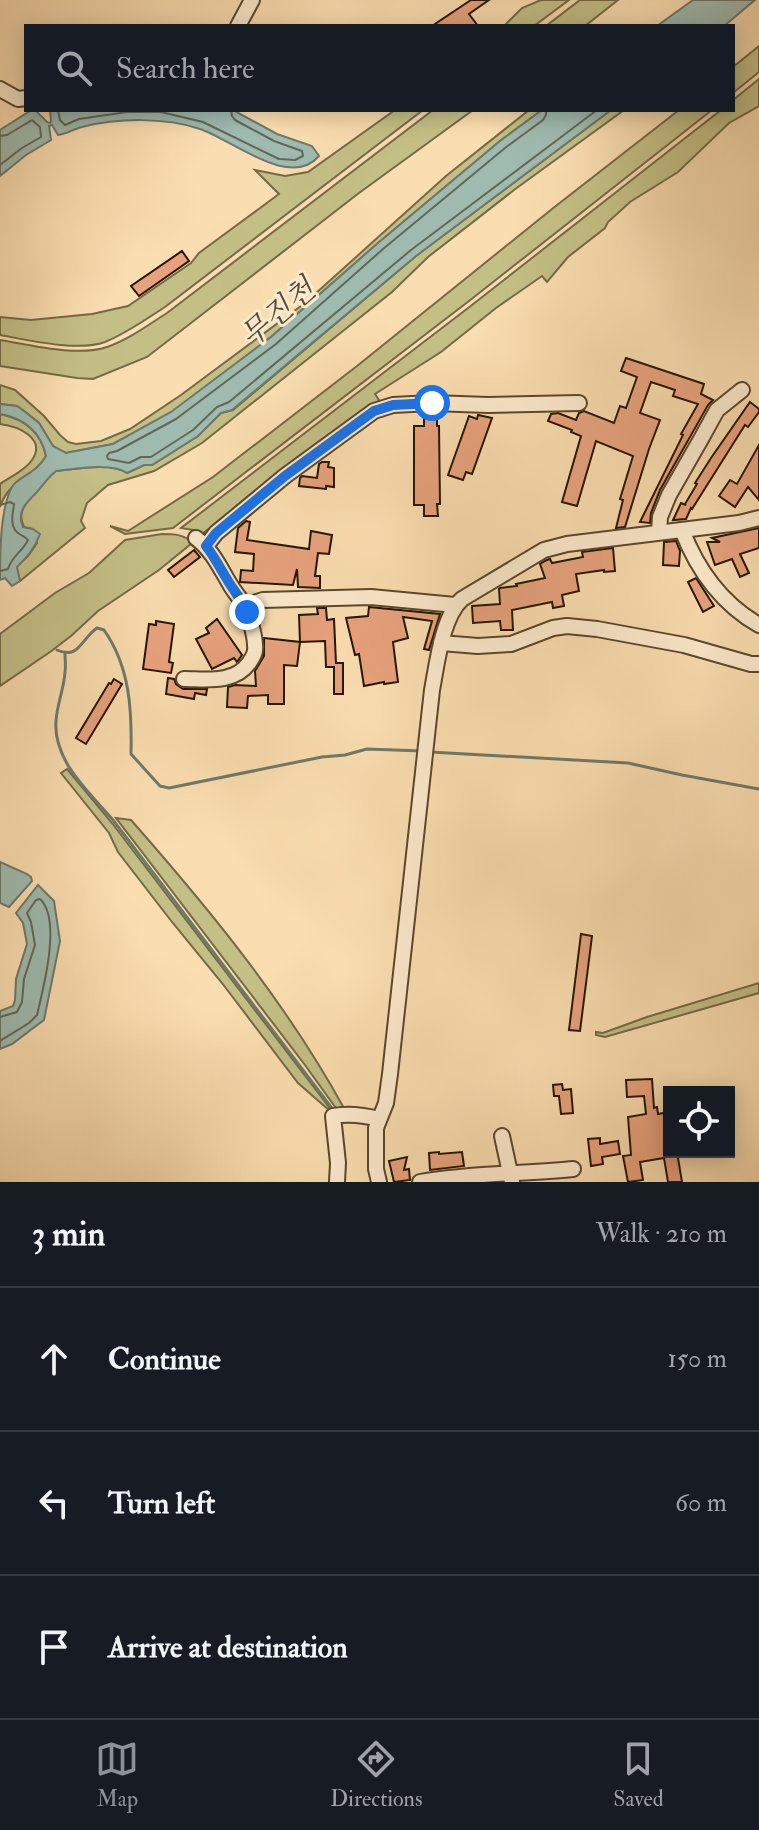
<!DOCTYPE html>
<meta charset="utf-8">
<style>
:root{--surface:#171b24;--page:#20242c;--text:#f1f3f6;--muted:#9ea1a6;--line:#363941;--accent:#8c9099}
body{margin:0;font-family:"IM FELL Double Pica","Noto Serif KR",serif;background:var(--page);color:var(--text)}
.controls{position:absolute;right:24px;bottom:24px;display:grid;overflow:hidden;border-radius:0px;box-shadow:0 4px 20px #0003}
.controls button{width:72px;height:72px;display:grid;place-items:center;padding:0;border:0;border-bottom:2px solid var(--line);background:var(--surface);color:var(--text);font:40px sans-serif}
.stop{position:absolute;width:24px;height:24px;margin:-18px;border:6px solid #1a73e8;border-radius:50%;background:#fff}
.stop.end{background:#1a73e8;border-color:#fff;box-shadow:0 2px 8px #0008}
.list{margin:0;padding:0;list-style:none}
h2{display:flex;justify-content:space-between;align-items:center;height:104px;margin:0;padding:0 32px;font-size:34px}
h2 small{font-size:26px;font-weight:400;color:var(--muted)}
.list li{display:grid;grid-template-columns:52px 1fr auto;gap:24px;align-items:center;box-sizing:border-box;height:144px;padding:0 32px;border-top:2px solid var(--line)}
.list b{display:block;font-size:30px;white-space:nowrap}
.list em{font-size:26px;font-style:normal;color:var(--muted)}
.icon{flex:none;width:44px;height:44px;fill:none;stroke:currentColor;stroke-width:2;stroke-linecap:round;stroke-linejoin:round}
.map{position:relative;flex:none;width:759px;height:1182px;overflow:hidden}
.search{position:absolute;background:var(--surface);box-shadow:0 4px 20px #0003;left:24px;right:24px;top:24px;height:88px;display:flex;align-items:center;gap:20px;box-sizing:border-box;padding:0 28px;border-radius:0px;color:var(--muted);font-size:30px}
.sheet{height:536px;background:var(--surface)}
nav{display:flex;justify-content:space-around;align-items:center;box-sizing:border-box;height:112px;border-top:2px solid var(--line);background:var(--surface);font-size:22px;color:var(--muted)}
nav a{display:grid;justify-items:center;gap:4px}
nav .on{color:var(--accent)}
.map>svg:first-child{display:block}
</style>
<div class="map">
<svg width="759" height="1182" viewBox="0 0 759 1182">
<rect width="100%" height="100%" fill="#faddb0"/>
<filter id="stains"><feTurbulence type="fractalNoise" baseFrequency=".0025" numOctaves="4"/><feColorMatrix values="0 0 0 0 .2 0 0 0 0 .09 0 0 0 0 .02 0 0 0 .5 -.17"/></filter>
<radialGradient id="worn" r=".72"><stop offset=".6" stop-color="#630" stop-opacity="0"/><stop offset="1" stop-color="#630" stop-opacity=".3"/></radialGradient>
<g fill="#c4bf87" stroke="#746a44" stroke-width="2">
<polygon points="541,0 569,0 534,26 504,26 522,8"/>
<polygon points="580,0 618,0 585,26 546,26"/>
<polygon points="759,46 759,72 733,93 733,67"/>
<polygon points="759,79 759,106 729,123 678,172 630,202 608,222 605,228 568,257 547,282 542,276 496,308 441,352 375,394 381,403 318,446 202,534 193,530 181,528 472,305 721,110 733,110 733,100"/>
<path d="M 395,110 L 423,110 L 165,307 C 146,319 127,333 105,342 C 78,352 28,340 0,335 L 0,317 L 31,320 L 92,314 L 128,306 L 191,263 L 199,253 L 279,194 L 255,170 L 285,176 L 308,172 Z"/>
<path d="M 433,110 L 473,110 L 359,193 L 147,357 L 93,379 L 77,378 L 0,366 L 0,340 C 31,345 77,357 107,347 C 128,340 148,325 167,313 Z"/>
<polygon points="529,110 542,110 500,141 378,243 271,337 171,413 113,444 65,453 53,446 39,423 24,411 17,406 0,404 0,385 15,390 44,416 60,435 68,442 76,444 101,441 130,429 181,395 305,303 446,176"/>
<path d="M 611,110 L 624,110 L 514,190 L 428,257 L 392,292 L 202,443 L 154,471 L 108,485 L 87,503 L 81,521 L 85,528 L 20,581 L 16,567 L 28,556 L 37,543 L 33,529 L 24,527 C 16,511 27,502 37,491 C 43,484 48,477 56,471 C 75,469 112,462 127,473 L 144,465 L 152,465 L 198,436 L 221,413 L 233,410 L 416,256 Z"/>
<polygon points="679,110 712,110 469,301 173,528 125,534 110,526 128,531 213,477 357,366 552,209"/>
<path d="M 0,414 C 24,419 41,431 46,456 C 32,480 10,478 0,507 L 0,484 C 10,477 26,470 32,460 C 47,438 17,426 0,424 Z"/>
<path d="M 162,534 C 172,534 185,534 192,543 L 159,570 L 98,611 L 71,636 L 50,652 L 0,686 L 0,634 L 55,593 L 89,573 L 125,540 Z"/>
<polygon points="67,769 112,823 332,1111 330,1111 298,1083 222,983 172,922 118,852 109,833 61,773"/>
<path d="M 116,818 L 131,820 C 211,911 287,1004 345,1110 L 338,1111 L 305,1065 Z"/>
<polygon points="759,983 759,993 605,1037 596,1035 596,1032 603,1033 647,1017"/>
</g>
<g fill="#9fbbb0" stroke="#6e796a" stroke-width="2">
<polygon points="693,0 755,0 724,26 657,26"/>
<path d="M 50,110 L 233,110 L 277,134 L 312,146 L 319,156 C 290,190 231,139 200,129 C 165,117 117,118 82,127 C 73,129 67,134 58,135 L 52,125 L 49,126 L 51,140 L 26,155 L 0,176 L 0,130 L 30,111 L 36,111 L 47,122 L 50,123 L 51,121 Z"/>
<path d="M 542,110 L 611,110 L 416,256 L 232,410 L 221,413 L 198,436 L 152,465 L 144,465 L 127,473 C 112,462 74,469 56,471 C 48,477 44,484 37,492 C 27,502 16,511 23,527 L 33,529 L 40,534 C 35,548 27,557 17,567 L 20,581 L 12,586 L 5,578 L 0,580 C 0,553 0,503 14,484 C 27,472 36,473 46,456 C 41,432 24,418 0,414 L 0,404 L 17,406 L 24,411 L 39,423 L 53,446 L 66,453 L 113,444 L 171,412 L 271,337 L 378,243 L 500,141 Z"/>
<polygon points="0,862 27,874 31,877 32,881 9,907 0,903"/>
<polygon points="38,885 54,901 60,941 44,1020 12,1044 0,1049 0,1011 13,1006 15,1000 16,979 27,944 23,923 16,913"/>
</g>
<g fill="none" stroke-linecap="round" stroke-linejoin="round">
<g stroke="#626858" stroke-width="2">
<polyline points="58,110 60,120 65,125 79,119 127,112 161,112 203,122 279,159 295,160 303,156 302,151 274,141 235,120 232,116 231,110"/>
<polyline points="546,110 546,115 543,120 505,148 383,249 276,344 176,419 117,451 109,453 107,456 108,459 129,463 141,457 151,457 193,430 217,407 229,402 411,250 597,110"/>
<polyline points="0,136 7,135 32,120 40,127 41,137 22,148 0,165"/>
<path d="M 0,505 L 10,502 L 14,504 C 13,513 9,526 18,533 C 22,536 26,537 28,540 C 23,551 11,557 8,569 L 0,571"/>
<path d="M 0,1017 L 17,1012 L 22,1002 L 24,979 L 35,945 L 31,922 L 27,913 L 36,900 L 40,899 C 62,919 43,989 37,1015 L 29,1023 L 0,1041"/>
</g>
<g stroke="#6e796a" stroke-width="3">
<path d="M 57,650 C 79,660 81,639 97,628 L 104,630 C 130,667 132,710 131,754 L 160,786 L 169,788 L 322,757 L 345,755 L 367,749 L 422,751"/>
<path d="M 65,654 C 65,660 66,666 65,672 C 64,689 57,704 56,721 C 53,761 89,792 113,820 L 334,1111"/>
<polyline points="430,752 628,763 682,775 759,789"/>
</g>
</g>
<g fill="#e7a27d" stroke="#251500" stroke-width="2">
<polygon points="471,0 489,0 469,14 478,26 432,26"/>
<polygon points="182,251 189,261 139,296 131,286"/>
<polygon points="626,358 704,384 701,394 713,400 708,405 660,490 651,513 650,523 640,522 683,435 681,434 698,404 673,396 675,390 651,382 640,413 660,420 649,449 625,527 616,528 623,500 620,499 633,456 596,441 577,506 562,502 581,436 571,432 572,430 548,421 551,414 558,413 576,420 579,413 584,411 614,423 620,406 626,408 637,377 621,371"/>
<polygon points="750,402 759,409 759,412 748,427 745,425 692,509 691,508 686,519 673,520 681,503 686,505 685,504 697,484 695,483 711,458"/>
<polygon points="424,413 437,413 437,426 439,426 440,504 437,504 438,516 424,516 424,505 414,505 414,426 424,426"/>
<polygon points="478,415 492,418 472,474 466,472 463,480 448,475 469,416 477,419"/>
<polygon points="759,445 759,500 748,487 735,507 719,496 730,480 737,484"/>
<polygon points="322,462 329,462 328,467 334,468 334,487 326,486 326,489 299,486 300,478 302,476 317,478 319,464"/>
<polygon points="246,521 250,522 247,540 309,549 311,531 332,535 329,554 318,553 315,576 320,576 320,588 298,587 297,569 293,585 240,582 241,570 253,571 254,554 235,552 238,528"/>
<polygon points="759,528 759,548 740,554 749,573 740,577 732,559 715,565 707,542 720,542 712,538"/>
<polygon points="676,541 680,551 679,566 663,565 664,542"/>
<polygon points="613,548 615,571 604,572 604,570 576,574 579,591 562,595 564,606 553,608 552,602 512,610 513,630 501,630 500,621 473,623 472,606 500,604 499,589 500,588 517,586 516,584 545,578 540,564 547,560 550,559 552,563 583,557 582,552"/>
<polygon points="194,550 200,557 174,577 168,570"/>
<polygon points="696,578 714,606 703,612 688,582"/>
<polygon points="369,607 440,614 429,650 424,649 432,621 403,617 408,638 393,642 398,682 384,684 384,682 364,686 359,654 355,655 346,618 368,616"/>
<polygon points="317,608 326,608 327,620 334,619 336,663 343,663 343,694 334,694 334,667 326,667 325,641 300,642 299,615 318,614"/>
<polygon points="217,619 242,655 237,662 234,658 212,669 196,639 209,633 206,628"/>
<polygon points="156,621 174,624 169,662 173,663 171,673 143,669 149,624 156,625"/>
<polygon points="264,638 300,642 297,666 284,665 284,704 268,704 268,695 248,696 247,708 227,707 228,687 235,685 256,686 255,671 264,656"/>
<polygon points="168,678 174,679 176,684 183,689 207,689 206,695 195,693 194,699 166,694"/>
<polygon points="114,679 122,684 86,744 76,738 109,683 111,684"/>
<polygon points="581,934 592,936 580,1031 569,1030"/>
<polygon points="652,1079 654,1108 657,1107 658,1114 669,1112 669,1152 677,1152 682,1182 668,1182 664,1158 640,1162 643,1180 628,1182 623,1156 631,1155 628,1117 646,1114 644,1096 627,1097 626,1080"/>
<polygon points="562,1084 563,1090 571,1089 573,1113 561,1114 559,1096 554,1096 553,1085"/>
<polygon points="600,1138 600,1144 618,1141 620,1154 602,1157 603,1164 591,1166 588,1139"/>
<polygon points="439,1152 439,1154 462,1152 464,1166 430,1170 429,1153"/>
<polygon points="407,1157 404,1170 409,1169 410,1180 394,1182 389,1161"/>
</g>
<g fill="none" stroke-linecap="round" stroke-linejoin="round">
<g stroke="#5a472c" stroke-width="18">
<g id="minor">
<polyline points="238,26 252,0"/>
<polyline points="0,89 18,99 26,98"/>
<path d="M 682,530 C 697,569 722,604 759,625"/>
<polyline points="659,532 660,517 669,495 701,439 717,410 742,390"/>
<path d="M 196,538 C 213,551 220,568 231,586 C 236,594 242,601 247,608"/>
<polyline points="206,546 216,533 285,476 374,411 393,405 432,403 488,405 579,403"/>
<polyline points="441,643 478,646 511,644 553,628 567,626 597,629 684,645 751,664 759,664"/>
<path d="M 184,679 C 206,679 234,684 249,663 C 253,657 256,653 255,645 C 255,633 249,620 247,608 L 251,604 L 263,600 L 371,597 L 455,605"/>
<polyline points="502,1136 512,1182"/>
<path d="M 337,1182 L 338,1163 L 333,1116 C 349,1113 364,1115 379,1119"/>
<path d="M 379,1182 L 376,1169 L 376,1128 L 386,1103 L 390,1074 L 432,690 C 437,664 442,617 462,599 L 544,550 L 567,544 L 739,523 L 759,518"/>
<path d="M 420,1182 C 471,1173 522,1174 573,1169"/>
</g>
</g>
<use href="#minor" stroke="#fce9cc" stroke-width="14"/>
</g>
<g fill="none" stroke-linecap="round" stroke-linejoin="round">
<path stroke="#1a73e8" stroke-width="10" d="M 247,612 C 245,604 239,598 234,590 C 224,576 217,560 206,546 L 216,533 L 285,476 L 374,411 L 393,405 L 432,403"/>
</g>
<g text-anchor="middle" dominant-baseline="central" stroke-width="6" stroke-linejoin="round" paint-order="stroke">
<g font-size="30" font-style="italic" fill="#504f3e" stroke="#fce9cc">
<text transform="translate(278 313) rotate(-40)">무진천</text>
</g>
</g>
<rect width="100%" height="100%" filter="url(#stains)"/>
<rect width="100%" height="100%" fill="url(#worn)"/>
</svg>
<div class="controls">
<button><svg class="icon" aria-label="locate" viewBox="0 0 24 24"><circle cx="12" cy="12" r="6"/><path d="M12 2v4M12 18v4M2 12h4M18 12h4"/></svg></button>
</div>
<div class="stop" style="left:432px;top:403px"></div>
<div class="stop end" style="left:247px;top:612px"></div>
<div class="search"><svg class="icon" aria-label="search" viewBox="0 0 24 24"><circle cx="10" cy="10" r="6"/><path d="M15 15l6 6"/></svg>Search here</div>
</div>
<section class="sheet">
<h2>3 min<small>Walk · 210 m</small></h2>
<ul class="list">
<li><svg class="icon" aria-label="ahead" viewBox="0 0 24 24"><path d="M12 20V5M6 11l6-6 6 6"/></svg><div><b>Continue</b></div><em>150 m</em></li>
<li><svg class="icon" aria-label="left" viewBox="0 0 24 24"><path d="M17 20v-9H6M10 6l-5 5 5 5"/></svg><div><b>Turn left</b></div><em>60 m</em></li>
<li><svg class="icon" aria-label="arrive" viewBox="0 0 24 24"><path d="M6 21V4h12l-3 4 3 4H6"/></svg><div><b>Arrive at destination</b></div></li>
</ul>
</section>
<nav>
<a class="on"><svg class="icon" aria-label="map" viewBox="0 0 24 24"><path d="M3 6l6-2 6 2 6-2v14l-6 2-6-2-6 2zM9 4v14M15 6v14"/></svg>Map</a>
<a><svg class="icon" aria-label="directions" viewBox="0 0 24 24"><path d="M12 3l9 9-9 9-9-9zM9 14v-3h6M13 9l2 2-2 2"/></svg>Directions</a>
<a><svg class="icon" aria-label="saved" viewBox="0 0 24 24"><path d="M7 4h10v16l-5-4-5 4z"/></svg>Saved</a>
</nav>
